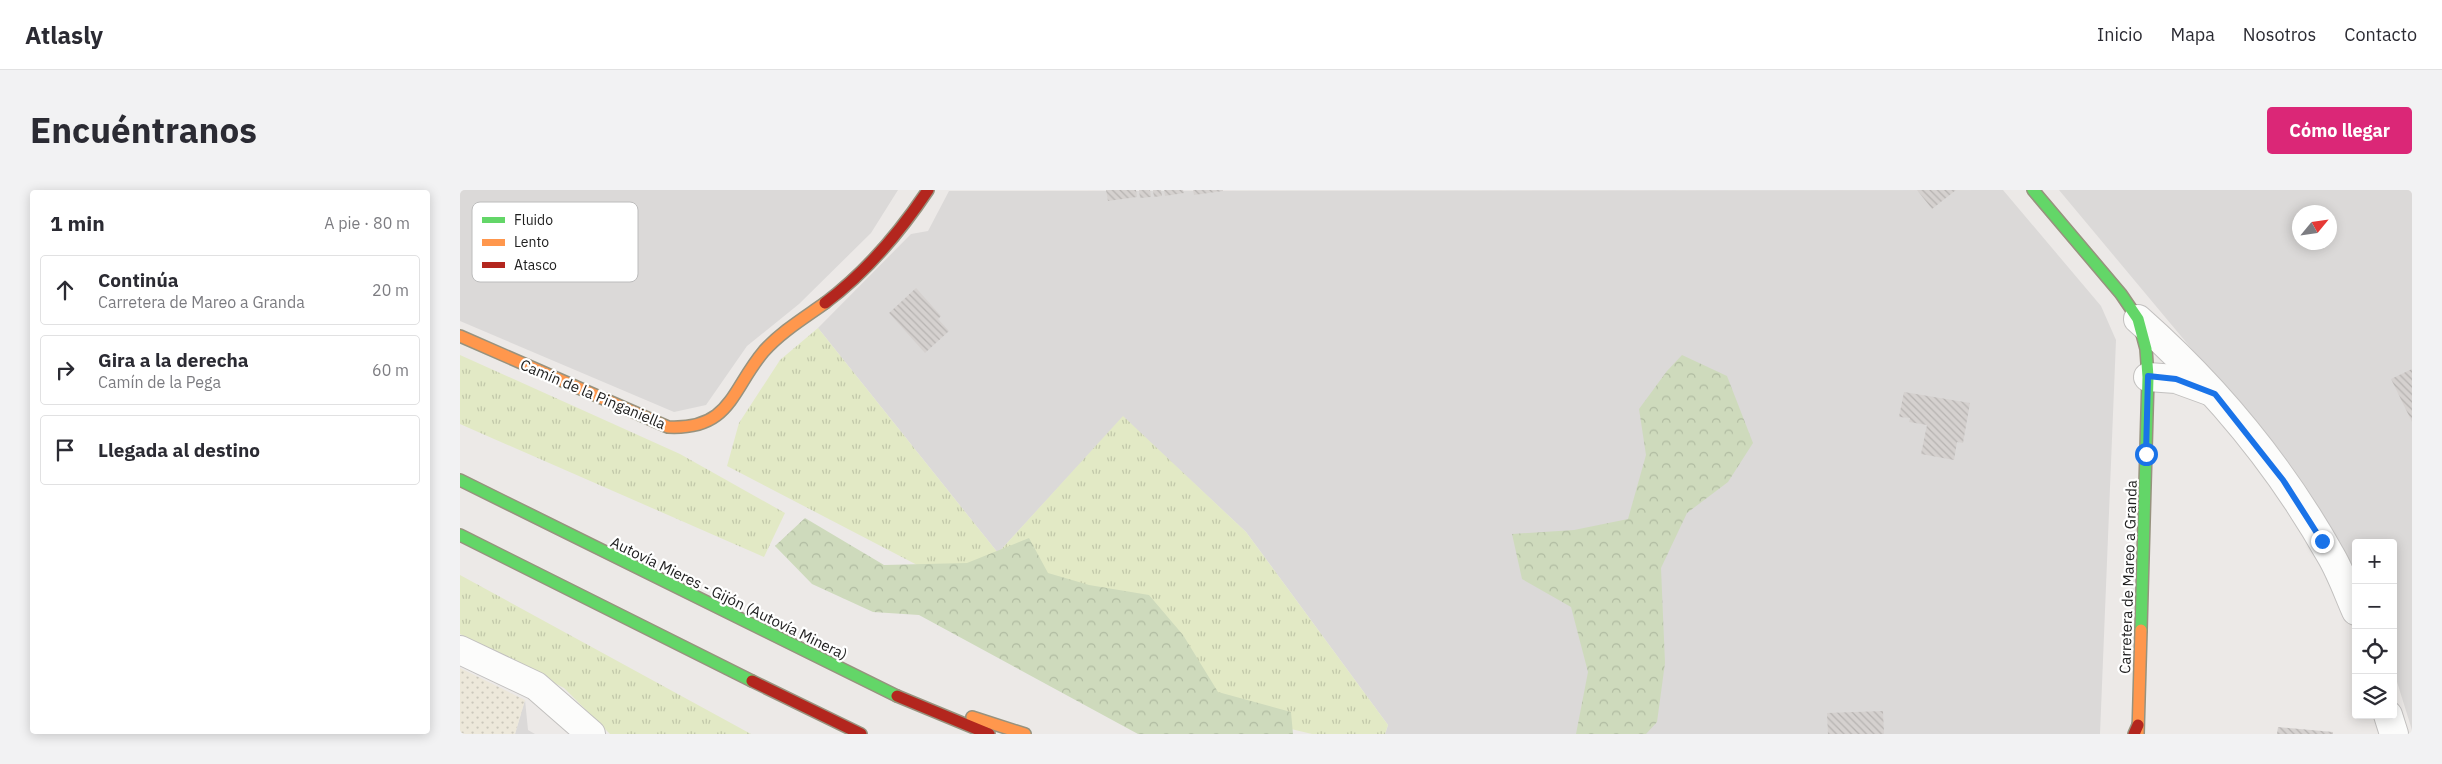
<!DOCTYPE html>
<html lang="es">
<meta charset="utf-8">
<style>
:root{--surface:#fff;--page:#f2f2f3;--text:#2b2b33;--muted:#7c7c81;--line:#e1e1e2;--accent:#db2777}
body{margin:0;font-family:"IBM Plex Sans",sans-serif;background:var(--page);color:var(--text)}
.controls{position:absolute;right:15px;bottom:15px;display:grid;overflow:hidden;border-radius:5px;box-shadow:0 2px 12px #0003}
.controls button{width:45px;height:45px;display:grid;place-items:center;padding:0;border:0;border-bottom:1px solid var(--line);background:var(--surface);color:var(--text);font:25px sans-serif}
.compass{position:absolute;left:1832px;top:15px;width:45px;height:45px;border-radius:50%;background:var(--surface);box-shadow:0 2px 12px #0003;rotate:61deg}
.stop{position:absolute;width:15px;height:15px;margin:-11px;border:4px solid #1a73e8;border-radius:50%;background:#fff}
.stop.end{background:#1a73e8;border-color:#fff;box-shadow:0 1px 5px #0008}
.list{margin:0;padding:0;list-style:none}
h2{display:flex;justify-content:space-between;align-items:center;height:65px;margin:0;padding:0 20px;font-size:21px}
h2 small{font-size:16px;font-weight:400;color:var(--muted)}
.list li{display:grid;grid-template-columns:32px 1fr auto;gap:15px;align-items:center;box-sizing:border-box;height:70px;margin:0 10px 10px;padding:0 10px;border:1px solid var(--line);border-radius:5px}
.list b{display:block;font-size:19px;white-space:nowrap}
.list p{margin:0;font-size:16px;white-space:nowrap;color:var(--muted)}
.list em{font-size:16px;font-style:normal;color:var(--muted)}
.icon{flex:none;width:28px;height:28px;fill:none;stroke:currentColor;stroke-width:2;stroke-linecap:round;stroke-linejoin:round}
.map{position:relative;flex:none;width:1952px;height:544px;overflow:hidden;border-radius:5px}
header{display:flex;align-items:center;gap:30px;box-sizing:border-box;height:70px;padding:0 25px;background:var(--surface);border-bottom:1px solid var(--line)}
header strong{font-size:24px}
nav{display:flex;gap:28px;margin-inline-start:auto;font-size:18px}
.intro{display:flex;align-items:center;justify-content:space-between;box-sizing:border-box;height:120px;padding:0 30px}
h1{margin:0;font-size:35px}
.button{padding:12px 22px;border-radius:5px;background:var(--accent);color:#fff;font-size:18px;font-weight:700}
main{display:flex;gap:30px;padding:0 30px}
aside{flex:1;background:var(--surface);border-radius:5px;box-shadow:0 2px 12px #0003}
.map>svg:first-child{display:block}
</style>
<header>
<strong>Atlasly</strong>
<nav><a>Inicio</a><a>Mapa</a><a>Nosotros</a><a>Contacto</a></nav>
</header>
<div class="intro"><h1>Encuéntranos</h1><a class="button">Cómo llegar</a></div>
<main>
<aside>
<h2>1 min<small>A pie · 80 m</small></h2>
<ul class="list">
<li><svg class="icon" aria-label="ahead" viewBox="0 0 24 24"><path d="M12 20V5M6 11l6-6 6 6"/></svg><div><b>Continúa</b><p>Carretera de Mareo a Granda</p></div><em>20 m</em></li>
<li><svg class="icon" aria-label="right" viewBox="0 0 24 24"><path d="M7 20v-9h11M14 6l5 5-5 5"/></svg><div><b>Gira a la derecha</b><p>Camín de la Pega</p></div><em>60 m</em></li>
<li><svg class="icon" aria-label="arrive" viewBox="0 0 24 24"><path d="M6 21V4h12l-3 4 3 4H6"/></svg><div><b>Llegada al destino</b></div></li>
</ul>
</aside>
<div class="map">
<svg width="1952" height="544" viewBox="0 0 1952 544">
<defs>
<pattern id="farmland-dots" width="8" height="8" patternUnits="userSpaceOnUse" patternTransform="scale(1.25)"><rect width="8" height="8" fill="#ede8da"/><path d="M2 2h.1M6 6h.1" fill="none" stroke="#cbc7bb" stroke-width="1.8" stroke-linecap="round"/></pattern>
<pattern id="grass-tufts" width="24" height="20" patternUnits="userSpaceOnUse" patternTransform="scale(1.25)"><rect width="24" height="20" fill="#e2e9c5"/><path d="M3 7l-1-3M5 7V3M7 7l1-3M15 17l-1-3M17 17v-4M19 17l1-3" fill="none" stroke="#c1c7a9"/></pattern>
<pattern id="forest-crowns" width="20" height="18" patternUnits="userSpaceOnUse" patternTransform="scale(1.25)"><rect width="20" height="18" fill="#cedabc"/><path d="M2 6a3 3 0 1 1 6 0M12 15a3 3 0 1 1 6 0" fill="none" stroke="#b0bba1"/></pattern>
<pattern id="building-back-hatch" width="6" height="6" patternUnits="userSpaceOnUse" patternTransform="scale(1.25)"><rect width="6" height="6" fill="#d5d1cf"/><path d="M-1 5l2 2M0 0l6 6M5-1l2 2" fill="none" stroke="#b6b3b1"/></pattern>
</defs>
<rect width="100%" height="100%" fill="#ece9e7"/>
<g fill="#dbd9d8" fill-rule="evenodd">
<polygon points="0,0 438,0 411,43 339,114 287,156 246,215 214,222 0,131"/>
<polygon points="1543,0 1641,116 1656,150 1640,544 925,544 928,535 786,342 663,227 538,363 358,138 451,44 468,41 489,1"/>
<path d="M 1599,0 L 1952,0 L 1952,540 L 1933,479 L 1933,353 L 1896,353 L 1896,394 L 1776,212 ZM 1840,22 L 1870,22 L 1870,52 L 1840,52 Z"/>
<polygon points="65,510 68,540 75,544 55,544"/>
</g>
<polygon fill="url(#farmland-dots)" points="0,478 65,510 55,544 0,544"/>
<g fill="url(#grass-tufts)">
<polygon points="358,138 538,363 663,226 786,342 928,535 925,544 852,544 768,524 605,452 267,276 279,233 320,170"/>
<polygon points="0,165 220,264 325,323 304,367 0,234"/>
<polygon points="0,385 291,544 150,544 104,498 0,444"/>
</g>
<g fill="url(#forest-crowns)">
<polygon points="1222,165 1267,186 1293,253 1268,292 1227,323 1201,378 1205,473 1197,532 1186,544 1116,544 1128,482 1111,417 1062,389 1052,344 1114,340 1168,329 1186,265 1179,219 1207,181"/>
<polygon points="345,328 424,375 507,373 569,348 588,383 629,395 689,405 723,445 758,502 831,522 833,544 678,544 459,425 413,422 352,394 315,356"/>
</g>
<g fill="url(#building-back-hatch)">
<polygon points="646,0 676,0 677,7 648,11"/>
<polygon points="679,0 690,0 691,7 680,8"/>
<polygon points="693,0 701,0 702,6 694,7"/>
<polygon points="704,0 723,0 724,3 705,6"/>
<polygon points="733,0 763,0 763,1 734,5"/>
<polygon points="1457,0 1496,0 1472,19"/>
<polygon points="456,98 481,126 478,129 489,141 465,163 429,123"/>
<polygon points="1952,179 1952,232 1931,189"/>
<polygon points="1444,202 1510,213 1503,253 1497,252 1494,270 1461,264 1467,235 1449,232 1450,228 1439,227"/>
<polygon points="1423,521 1424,544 1368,544 1367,523"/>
<polygon points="1818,537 1873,542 1873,544 1817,544"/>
</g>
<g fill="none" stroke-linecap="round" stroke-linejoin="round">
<g stroke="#c2c0bf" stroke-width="30">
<g id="street">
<path d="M 1678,129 C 1754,196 1821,277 1871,366 C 1881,383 1888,403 1896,421"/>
<polyline points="1688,187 1716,189 1749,201"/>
<polyline points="0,460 76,496 131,544"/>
<polyline points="1928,525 1934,544"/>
</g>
</g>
<g stroke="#97927e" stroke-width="14">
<g id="fast">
<polyline points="1573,0 1661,104 1678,129 1686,159 1688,187 1681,440"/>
<polyline points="0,290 437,506"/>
<polyline points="0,345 292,491"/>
</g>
</g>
<g stroke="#97927e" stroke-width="14">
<g id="slow">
<path d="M 0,146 L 208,237 C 271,240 271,200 304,161 C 321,142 344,128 365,113"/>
<polyline points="512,527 565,544"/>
<polyline points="1678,544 1681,440"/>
</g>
</g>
<g stroke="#97927e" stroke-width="14">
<g id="jam">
<path d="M 365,113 C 405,83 440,42 468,0"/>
<polyline points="292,491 401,544"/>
<polyline points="437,506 529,544"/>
<polyline points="1674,544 1678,535"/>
</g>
</g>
<use href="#street" stroke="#fcfcfb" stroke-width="28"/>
<use href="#fast" stroke="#63d668" stroke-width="11"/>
<use href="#slow" stroke="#ff974d" stroke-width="11"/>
<use href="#jam" stroke="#b3261e" stroke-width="11"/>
</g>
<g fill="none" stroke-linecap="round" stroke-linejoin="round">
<polyline stroke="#1a73e8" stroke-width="6" points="1686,264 1688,186 1716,189 1755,204 1823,290 1862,351"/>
</g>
<g text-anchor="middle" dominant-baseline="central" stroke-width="4.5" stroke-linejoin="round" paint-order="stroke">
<g font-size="15" fill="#1e1e1e" stroke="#fff">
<text transform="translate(133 204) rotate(23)">Camín de la Pinganiella</text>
<text transform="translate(1668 387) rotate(-88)">Carretera de Mareo a Granda</text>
<text transform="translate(269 408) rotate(26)">Autovía Mieres - Gijón (Autovía Minera)</text>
</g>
</g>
<rect x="12" y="12" width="166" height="80" rx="8" fill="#fff" stroke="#bcbcbc" stroke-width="1"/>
<rect x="22" y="27" width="23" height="6" fill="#63d668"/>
<rect x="22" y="49" width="23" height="7" fill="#ff974d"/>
<rect x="22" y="72" width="23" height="6" fill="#b3261e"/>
<g font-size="14" fill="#1e1e1e">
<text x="54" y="35">Fluido</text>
<text x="54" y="57">Lento</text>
<text x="54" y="80">Atasco</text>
</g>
</svg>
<div class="controls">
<button>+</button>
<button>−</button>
<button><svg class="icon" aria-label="locate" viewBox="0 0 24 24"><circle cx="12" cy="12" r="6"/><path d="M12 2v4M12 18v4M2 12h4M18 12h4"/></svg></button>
<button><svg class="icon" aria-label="layers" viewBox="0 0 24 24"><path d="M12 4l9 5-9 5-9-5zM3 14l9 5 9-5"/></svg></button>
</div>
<svg class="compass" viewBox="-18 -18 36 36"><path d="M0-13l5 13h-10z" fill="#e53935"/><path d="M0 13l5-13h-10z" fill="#7c7c81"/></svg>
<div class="stop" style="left:1686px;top:264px"></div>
<div class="stop end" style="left:1862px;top:351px"></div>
</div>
</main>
